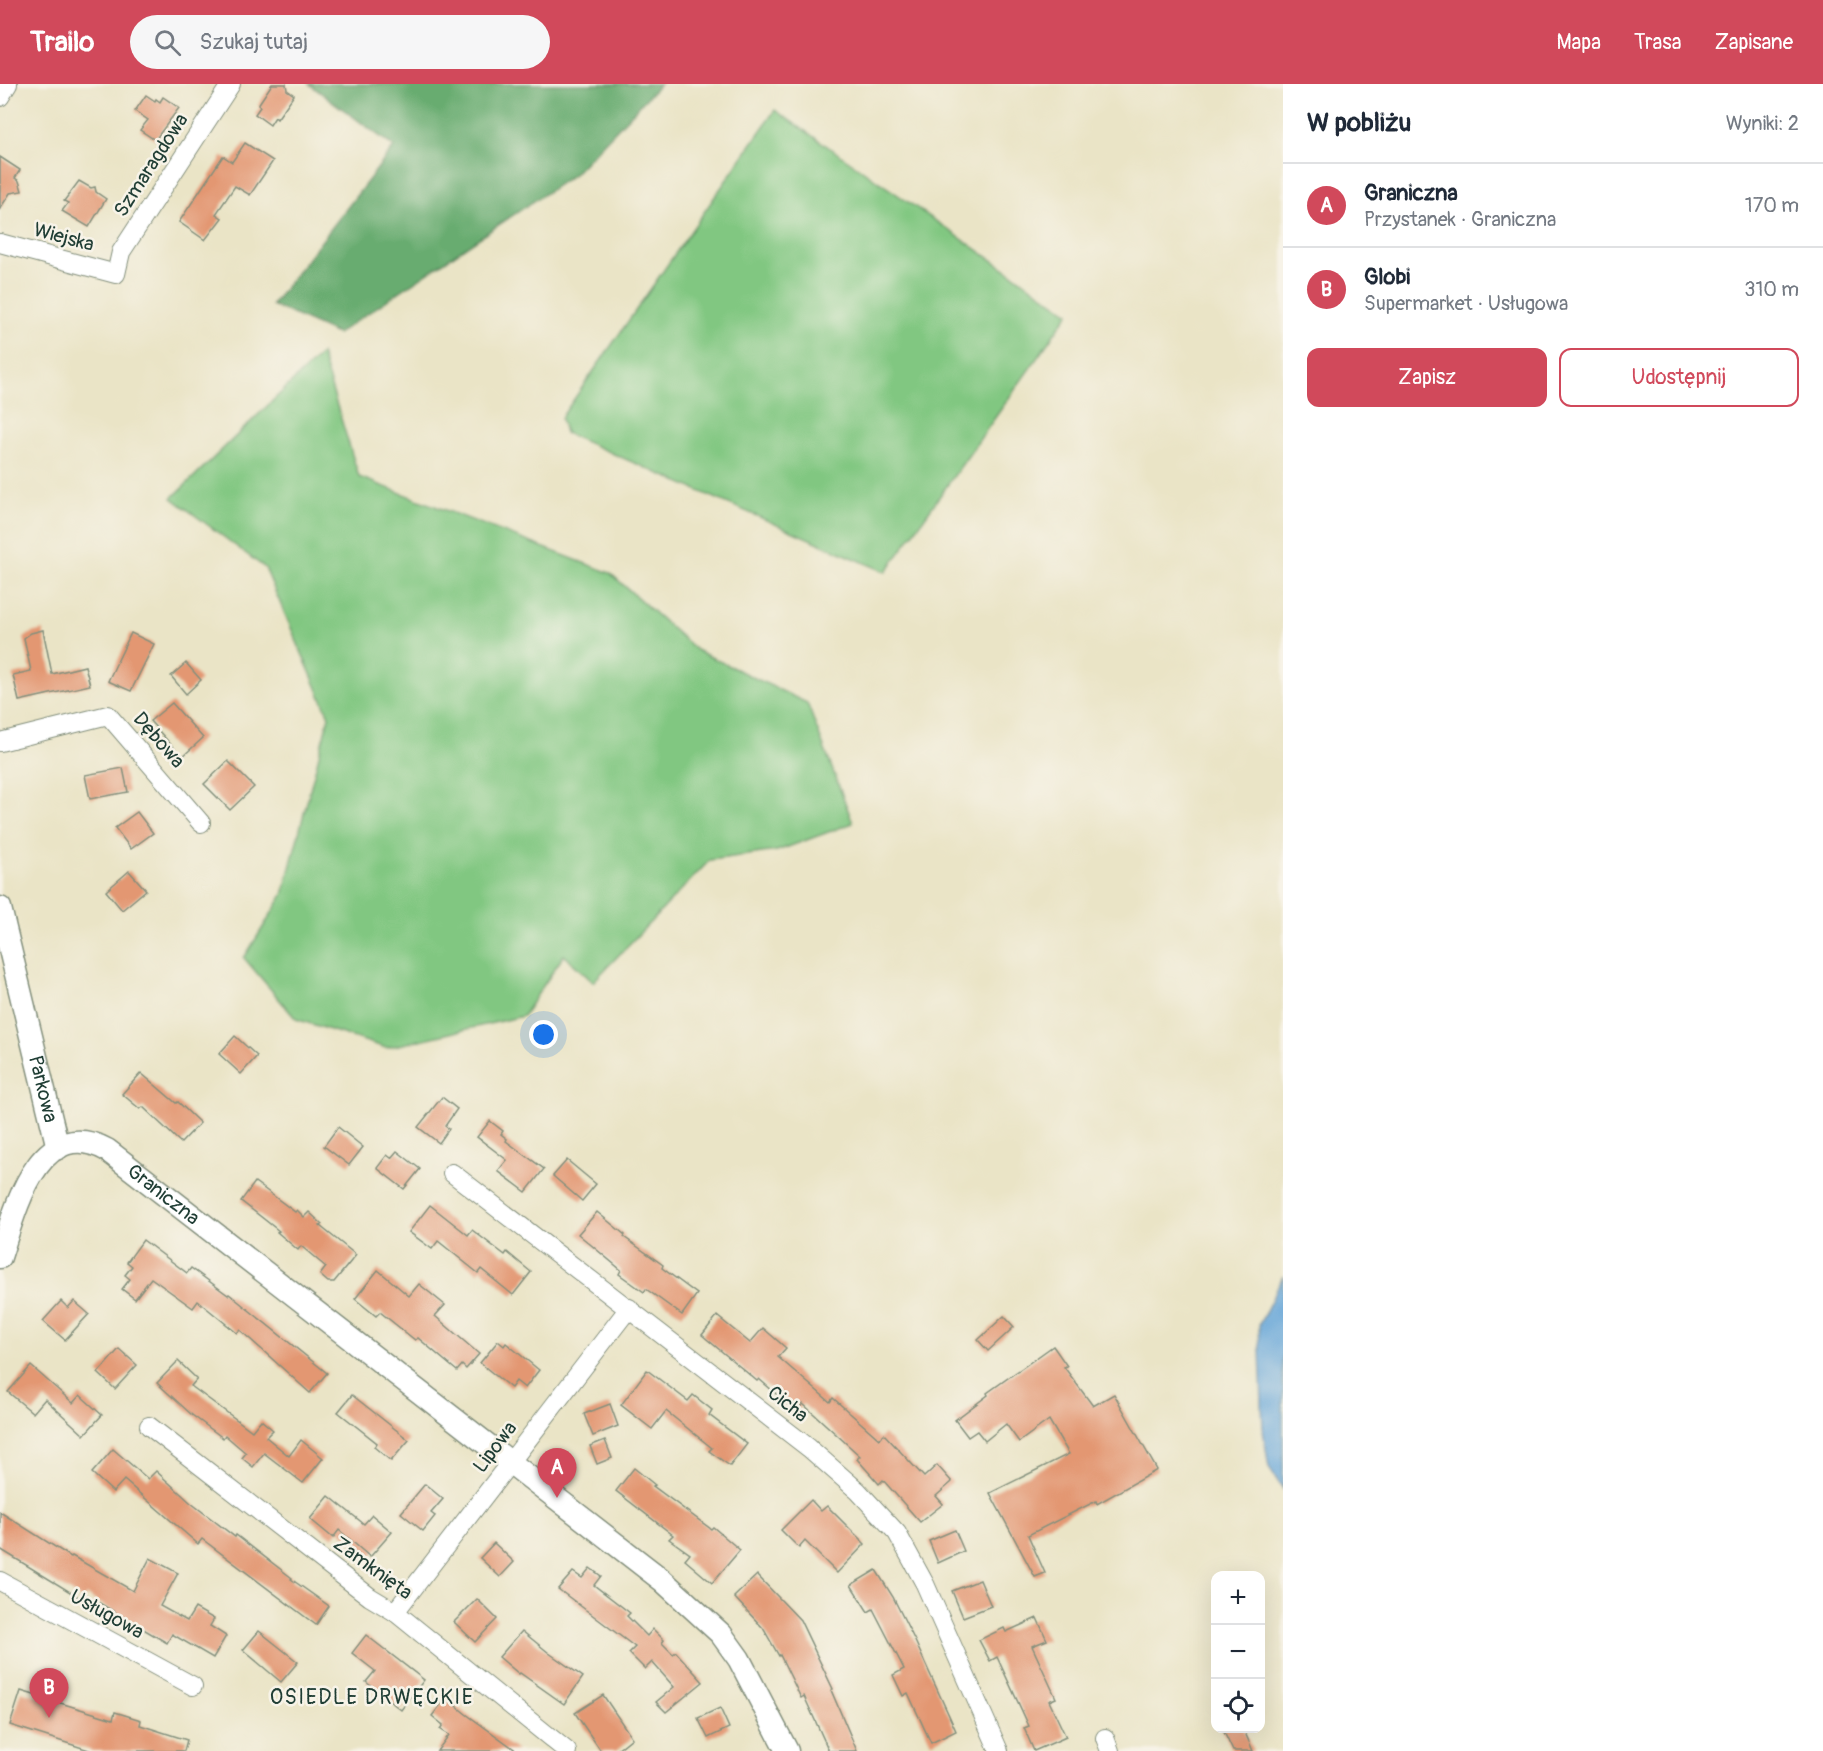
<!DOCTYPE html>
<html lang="pl">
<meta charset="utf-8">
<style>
:root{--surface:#fff;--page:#f6f6f7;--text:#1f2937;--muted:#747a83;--line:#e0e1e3;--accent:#d1495b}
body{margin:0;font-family:Pangolin,sans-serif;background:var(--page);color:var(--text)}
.controls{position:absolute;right:18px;bottom:18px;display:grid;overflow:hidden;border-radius:12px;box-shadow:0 6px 24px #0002}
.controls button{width:54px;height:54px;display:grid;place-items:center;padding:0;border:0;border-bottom:2px solid var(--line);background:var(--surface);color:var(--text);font:30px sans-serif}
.you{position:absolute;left:544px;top:951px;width:21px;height:21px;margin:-15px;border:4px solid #fff;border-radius:50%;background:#1a73e8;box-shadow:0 0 0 9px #1a73e833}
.badge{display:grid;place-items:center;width:39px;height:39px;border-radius:50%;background:var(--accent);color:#fff;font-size:20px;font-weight:700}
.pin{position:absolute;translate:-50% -50px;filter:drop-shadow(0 2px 3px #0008)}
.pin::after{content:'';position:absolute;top:32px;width:21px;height:18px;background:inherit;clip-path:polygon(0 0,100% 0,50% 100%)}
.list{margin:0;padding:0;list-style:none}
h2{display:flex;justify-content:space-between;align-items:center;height:78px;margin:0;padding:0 24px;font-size:26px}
h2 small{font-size:20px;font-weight:400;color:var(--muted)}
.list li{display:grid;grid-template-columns:39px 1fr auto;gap:18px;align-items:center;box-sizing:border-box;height:84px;padding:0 24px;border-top:2px solid var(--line)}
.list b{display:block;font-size:22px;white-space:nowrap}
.list p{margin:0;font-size:20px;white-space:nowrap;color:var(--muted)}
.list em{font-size:20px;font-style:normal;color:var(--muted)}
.actions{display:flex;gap:12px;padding:18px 24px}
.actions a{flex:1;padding:14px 0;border:2px solid var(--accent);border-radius:12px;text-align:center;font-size:21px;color:var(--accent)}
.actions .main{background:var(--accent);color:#fff}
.icon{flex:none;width:33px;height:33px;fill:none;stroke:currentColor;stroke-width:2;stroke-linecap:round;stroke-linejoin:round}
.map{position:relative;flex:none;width:1283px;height:1667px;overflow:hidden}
header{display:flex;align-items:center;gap:36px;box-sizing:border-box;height:84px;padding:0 30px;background:var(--accent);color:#fff}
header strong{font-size:28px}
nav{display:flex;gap:33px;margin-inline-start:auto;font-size:21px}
.search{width:420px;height:54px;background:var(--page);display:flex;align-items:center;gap:15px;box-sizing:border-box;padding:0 21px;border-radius:33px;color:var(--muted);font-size:22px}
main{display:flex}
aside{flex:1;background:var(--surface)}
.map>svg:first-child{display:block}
</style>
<header>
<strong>Trailo</strong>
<div class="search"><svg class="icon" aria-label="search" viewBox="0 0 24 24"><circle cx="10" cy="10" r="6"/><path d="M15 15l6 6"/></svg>Szukaj tutaj</div>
<nav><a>Mapa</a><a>Trasa</a><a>Zapisane</a></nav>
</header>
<main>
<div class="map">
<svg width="1283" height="1667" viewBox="0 0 1283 1667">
<rect width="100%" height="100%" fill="#f7f3e8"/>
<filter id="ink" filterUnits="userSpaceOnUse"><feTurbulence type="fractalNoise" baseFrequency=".0167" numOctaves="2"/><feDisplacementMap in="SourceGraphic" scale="12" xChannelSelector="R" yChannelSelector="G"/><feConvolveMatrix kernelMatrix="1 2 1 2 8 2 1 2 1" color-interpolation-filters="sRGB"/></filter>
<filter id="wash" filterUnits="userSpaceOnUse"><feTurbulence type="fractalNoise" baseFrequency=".008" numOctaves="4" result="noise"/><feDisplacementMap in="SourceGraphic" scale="24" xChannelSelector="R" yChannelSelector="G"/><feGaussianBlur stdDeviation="1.35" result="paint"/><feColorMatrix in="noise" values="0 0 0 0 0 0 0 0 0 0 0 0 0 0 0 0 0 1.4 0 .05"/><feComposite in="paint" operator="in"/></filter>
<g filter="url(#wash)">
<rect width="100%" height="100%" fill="#eae4c6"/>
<g fill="#81c781" stroke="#50825a" stroke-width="1.5">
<polygon points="775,26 1069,229 886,488 565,349 561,334"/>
<polygon points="321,270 359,393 610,489 696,566 807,619 853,739 777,767 710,776 593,898 564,871 523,932 386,964 296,935 244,874 283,811 329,632 265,484 172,414"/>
</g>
<polygon fill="#68ac6f" stroke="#447452" stroke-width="1.5" points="309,0 660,0 574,90 337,250 272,221 394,63"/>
<polygon fill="#65a5d8" stroke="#427186" stroke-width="1.5" points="1283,1192 1283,1405 1269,1384 1263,1346 1259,1241"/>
<g id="blocks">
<g fill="#e39772">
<polygon points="272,0 286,0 287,6 294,11 277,35 275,33 270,41 255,30 260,23 258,21"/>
<polygon points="146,11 155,17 156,15 160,18 163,13 179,24 155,56 140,46 148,36 135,27"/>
<polygon points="245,59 273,77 250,111 235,102 216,130 222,134 205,156 179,138 223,72 232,78"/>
<polygon points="0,73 20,86 15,94 19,97 22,107 10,109 0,125"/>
<polygon points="79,97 91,104 95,103 96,108 106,115 89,143 62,127 68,119 64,117"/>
<polygon points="43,546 52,590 85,582 90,601 19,617 13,591 31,587 24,554 31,549"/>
<polygon points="131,549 154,560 131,607 108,597"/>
<polygon points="186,579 201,596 186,610 171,592"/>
<polygon points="172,619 203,654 182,673 150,637"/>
<polygon points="228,677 254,703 230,726 204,700"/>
<polygon points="123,684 128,708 90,715 85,691"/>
<polygon points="137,728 153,749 131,765 115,744"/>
<polygon points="129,787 146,806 122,826 106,807"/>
<polygon points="235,952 257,972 241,990 219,970"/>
<polygon points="141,989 176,1019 178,1018 200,1039 181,1059 143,1023 140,1025 122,1010"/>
<polygon points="442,1013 457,1025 445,1042 449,1045 439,1059 418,1043"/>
<polygon points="490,1037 503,1047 501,1050 507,1055 506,1057 544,1085 526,1108 498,1087 507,1076 477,1053"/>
<polygon points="338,1043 363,1063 349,1081 324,1062"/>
<polygon points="397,1067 420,1085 404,1105 377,1084 387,1071 391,1074"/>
<polygon points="567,1076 596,1100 582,1117 553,1092"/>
<polygon points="255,1098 295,1128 297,1126 304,1133 309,1128 322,1140 320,1142 356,1171 334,1198 328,1198 320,1191 326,1183 301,1162 298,1166 277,1148 279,1147 241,1117"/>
<polygon points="430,1121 468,1151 472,1146 505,1171 507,1168 531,1188 513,1211 481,1185 478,1189 438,1157 432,1165 409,1148"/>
<polygon points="597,1128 625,1151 624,1153 663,1181 662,1184 697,1210 682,1231 646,1205 644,1208 619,1190 621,1186 578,1150"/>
<polygon points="143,1156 187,1189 191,1184 228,1211 229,1210 327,1289 310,1309 240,1246 237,1249 198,1217 193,1224 151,1194 135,1215 122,1205 130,1195 125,1191 132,1182 127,1178"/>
<polygon points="378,1186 409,1212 419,1200 445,1221 435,1232 479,1270 466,1285 462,1281 457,1287 418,1254 415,1256 380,1228 376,1232 355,1215"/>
<polygon points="61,1217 68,1224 74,1217 89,1230 65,1256 43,1237"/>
<polygon points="717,1232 750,1259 763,1244 786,1264 778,1273 830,1318 833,1314 879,1355 884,1350 924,1393 937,1381 952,1398 936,1412 943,1420 920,1438 883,1396 879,1400 857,1375 860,1372 803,1320 796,1327 759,1295 757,1297 702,1251"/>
<polygon points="1004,1232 1014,1243 988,1267 978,1256"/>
<polygon points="498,1257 504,1262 506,1259 539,1286 525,1304 516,1297 511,1304 480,1279"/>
<polygon points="1053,1262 1067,1282 1064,1283 1093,1322 1114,1310 1157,1386 1097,1420 1096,1417 1028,1451 1045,1489 1035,1493 990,1409 1069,1370 1049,1336 1019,1358 1006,1340 985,1357 977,1347 968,1353 955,1336 988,1311 987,1309"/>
<polygon points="119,1265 137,1281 115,1305 98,1289"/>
<polygon points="178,1277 197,1295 191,1302 252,1347 261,1336 273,1346 266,1353 289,1372 301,1356 323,1374 303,1399 264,1369 253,1383 242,1374 246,1369 225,1351 223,1354 192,1331 157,1299"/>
<polygon points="31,1282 73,1319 80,1311 102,1331 84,1351 45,1315 33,1329 8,1308"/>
<polygon points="647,1286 688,1317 693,1311 712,1326 709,1331 747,1360 730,1382 709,1367 712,1364 666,1327 652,1345 621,1321"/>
<polygon points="352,1311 409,1356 391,1377 374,1363 377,1359 338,1328"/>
<polygon points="610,1320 618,1342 593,1352 584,1330"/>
<polygon points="605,1356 612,1374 597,1380 590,1362"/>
<polygon points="113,1365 148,1395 156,1387 191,1419 235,1453 236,1451 292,1494 291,1495 329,1522 316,1541 202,1455 198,1460 124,1396 113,1408 92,1389"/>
<polygon points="634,1384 655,1401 653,1402 711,1445 713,1443 740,1466 712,1499 685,1476 690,1470 669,1455 673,1451 616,1407"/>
<polygon points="425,1400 443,1415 431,1429 435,1432 423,1447 401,1429"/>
<polygon points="329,1412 364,1440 372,1431 392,1448 370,1473 339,1446 333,1454 310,1435"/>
<polygon points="811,1416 821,1427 827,1422 865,1460 837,1489 805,1457 799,1464 781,1446"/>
<polygon points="0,1428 71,1473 72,1472 133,1507 150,1474 178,1489 160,1522 187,1537 195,1524 214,1535 210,1542 226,1552 213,1574 172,1550 167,1559 86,1511 83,1516 0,1465"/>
<polygon points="955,1446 964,1467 938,1479 929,1457"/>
<polygon points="494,1459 514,1478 500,1493 480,1474"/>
<polygon points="590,1484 601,1492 594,1501 630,1529 627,1532 647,1552 653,1545 664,1556 662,1559 673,1570 676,1568 703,1598 666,1628 656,1618 674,1603 652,1578 645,1585 629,1569 635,1563 558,1505 573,1488 582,1494"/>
<polygon points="876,1486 893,1513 915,1557 956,1647 931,1659 908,1609 903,1612 893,1591 904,1585 873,1525 868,1528 851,1501"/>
<polygon points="757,1491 800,1536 833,1605 831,1606 857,1667 829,1667 804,1612 801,1614 780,1571 779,1572 763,1544 734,1513"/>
<polygon points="980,1496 991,1522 963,1533 952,1507"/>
<polygon points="477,1515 497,1535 475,1558 454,1538"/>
<polygon points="1037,1534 1047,1556 1032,1562 1056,1614 1049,1617 1066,1653 1034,1667 1024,1644 1029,1642 997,1573 990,1577 979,1556 1004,1544 1006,1548"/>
<polygon points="259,1547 298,1578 281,1598 243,1566"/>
<polygon points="522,1547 549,1569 583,1593 564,1620 520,1589 519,1590 499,1573"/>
<polygon points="366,1551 424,1596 401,1626 366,1598 375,1587 352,1569"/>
<polygon points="21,1607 113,1635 115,1628 141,1636 140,1641 187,1656 184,1667 92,1667 10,1641"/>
<polygon points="603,1611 632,1654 616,1667 601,1667 575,1629"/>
<polygon points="446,1614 466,1630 517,1667 437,1667 449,1651 440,1645 443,1641 432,1632"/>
<polygon points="720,1624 729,1644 708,1654 698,1634"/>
<polygon points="1222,1644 1243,1644 1253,1667 1233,1667"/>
</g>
</g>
</g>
<g filter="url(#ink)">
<use href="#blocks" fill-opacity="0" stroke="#84907d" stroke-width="1.5"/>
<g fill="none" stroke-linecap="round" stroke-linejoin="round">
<g stroke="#84907d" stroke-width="20">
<g id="minor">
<polyline points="0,13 8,0"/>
<polyline points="0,159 116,190 121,168 231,0"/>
<polyline points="0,658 108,631 201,739"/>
<polyline points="452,1089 809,1364 858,1407 897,1449 925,1500 999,1667"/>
<polyline points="149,1342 370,1513 395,1528 567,1667"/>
<polyline points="0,1497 193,1602"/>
<polyline points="395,1528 629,1224"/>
<polyline points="1105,1654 1110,1667"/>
</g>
</g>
<g stroke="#84907d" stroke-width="25">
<g id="tertiary">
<path id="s1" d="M 0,824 L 58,1064"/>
<path id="s2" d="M 0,1173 C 15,1127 38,1029 107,1066 L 662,1496 L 721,1550 L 739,1575 L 787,1667"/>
</g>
</g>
<use href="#minor" stroke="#fff" stroke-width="18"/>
<use href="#tertiary" stroke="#fff" stroke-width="22"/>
</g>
</g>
<g text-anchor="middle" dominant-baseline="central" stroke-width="5" stroke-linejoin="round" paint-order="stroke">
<g font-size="20" fill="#1f3d34" stroke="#f7f3e8">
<text transform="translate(151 81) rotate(-57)">Szmaragdowa</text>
<text transform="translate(64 153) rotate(15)">Wiejska</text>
<text transform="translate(159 656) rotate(49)">Dębowa</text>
<text stroke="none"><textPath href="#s1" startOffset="186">Parkowa</textPath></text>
<text stroke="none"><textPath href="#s2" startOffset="250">Graniczna</textPath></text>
<text transform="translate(788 1320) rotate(38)">Cicha</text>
<text transform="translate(495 1363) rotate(-53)">Lipowa</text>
<text transform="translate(373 1484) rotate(36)">Zamknięta</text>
<text transform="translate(107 1530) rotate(29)">Usługowa</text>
</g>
<g font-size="21" letter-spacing="1.5" fill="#1f3d34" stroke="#f7f3e8">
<text x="372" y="1613">OSIEDLE DRWĘCKIE</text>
</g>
</g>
</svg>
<div class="controls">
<button>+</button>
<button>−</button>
<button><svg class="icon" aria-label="locate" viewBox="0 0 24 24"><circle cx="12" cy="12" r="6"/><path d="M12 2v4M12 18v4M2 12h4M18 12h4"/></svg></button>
</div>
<div class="you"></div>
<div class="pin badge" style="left:557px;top:1414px">A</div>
<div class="pin badge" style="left:49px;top:1634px">B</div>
</div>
<aside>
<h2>W pobliżu<small>Wyniki: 2</small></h2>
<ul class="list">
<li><span class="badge">A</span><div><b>Graniczna</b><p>Przystanek · Graniczna</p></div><em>170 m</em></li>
<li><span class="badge">B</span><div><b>Globi</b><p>Supermarket · Usługowa</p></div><em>310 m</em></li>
</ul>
<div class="actions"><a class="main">Zapisz</a><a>Udostępnij</a></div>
</aside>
</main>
